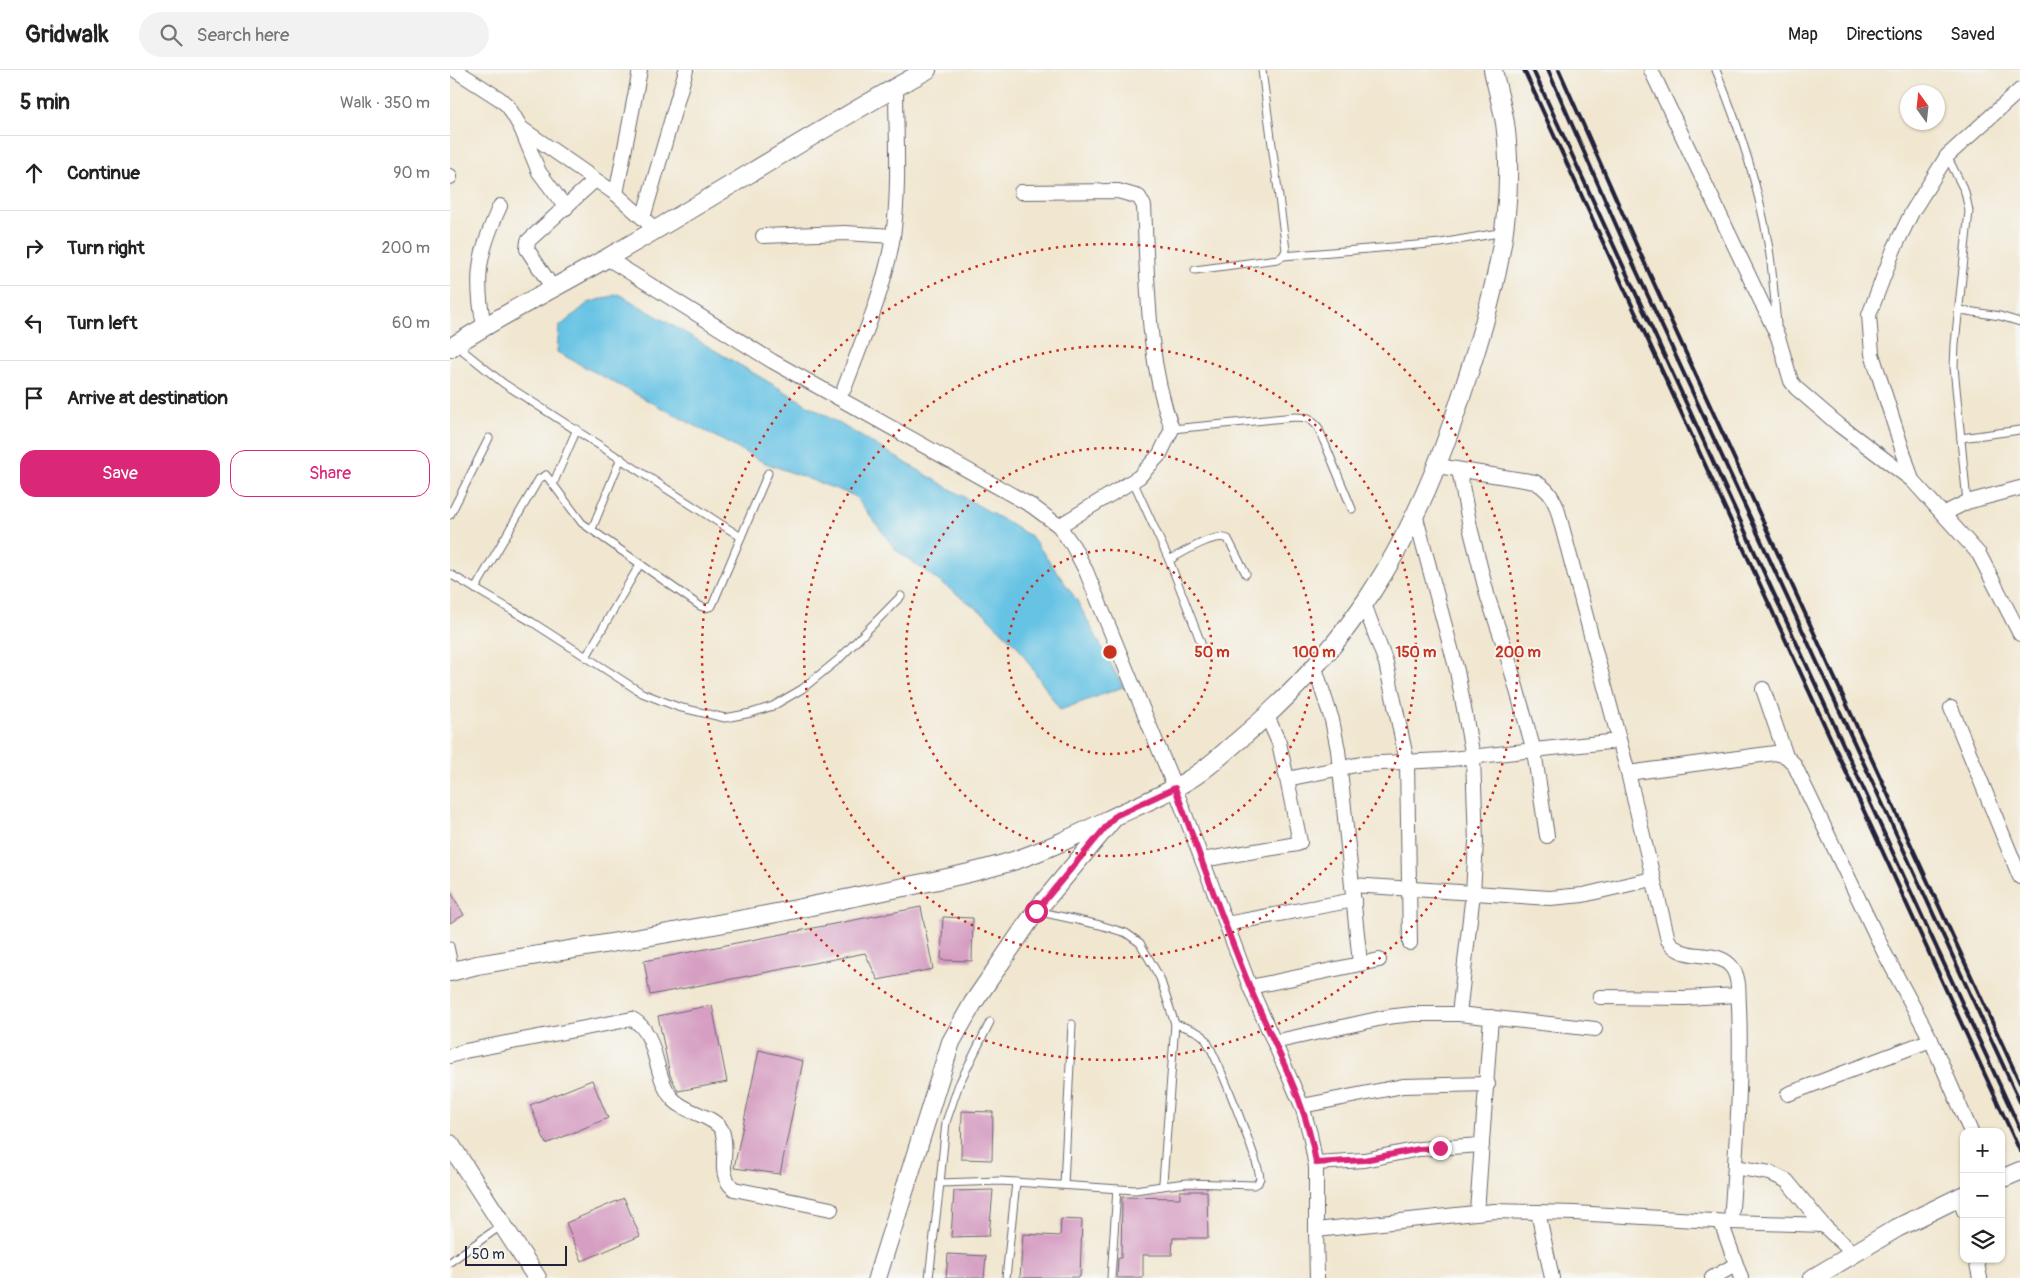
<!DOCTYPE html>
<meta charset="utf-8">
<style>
:root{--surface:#fff;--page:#f2f2f2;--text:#222;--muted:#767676;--line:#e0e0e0;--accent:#db2777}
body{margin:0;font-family:Pangolin,sans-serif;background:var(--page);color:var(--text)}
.controls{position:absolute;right:15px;bottom:15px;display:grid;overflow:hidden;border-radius:10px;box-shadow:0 1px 4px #0004}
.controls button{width:45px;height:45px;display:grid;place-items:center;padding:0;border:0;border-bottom:1px solid var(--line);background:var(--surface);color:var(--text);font:25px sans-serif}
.compass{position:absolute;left:1450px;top:15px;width:45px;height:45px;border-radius:50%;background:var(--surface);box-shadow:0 1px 4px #0004;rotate:345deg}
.scale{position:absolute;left:15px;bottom:12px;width:102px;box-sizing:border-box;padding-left:5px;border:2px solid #22223b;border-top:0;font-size:14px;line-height:18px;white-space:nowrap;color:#22223b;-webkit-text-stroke:4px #f6f6f2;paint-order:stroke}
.stop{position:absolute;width:15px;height:15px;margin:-11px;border:4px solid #db2777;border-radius:50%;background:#fff}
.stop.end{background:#db2777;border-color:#fff;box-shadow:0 1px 5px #0008}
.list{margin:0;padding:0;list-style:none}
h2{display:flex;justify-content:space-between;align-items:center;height:65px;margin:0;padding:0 20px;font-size:21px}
h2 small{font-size:16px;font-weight:400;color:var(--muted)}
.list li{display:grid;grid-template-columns:32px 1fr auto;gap:15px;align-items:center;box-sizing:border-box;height:75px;padding:0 20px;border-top:1px solid var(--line)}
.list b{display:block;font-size:19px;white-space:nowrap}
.list em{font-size:16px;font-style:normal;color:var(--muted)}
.actions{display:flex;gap:10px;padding:15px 20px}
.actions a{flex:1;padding:11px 0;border:1px solid var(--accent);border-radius:15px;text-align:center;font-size:18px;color:var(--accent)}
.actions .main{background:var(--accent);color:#fff}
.icon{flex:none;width:28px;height:28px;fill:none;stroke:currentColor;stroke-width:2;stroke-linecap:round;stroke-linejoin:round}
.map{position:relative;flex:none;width:1570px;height:1208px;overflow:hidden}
header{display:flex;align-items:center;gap:30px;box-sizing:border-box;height:70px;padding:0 25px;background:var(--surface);border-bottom:1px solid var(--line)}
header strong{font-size:24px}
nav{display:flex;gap:28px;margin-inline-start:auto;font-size:18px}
.search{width:350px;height:45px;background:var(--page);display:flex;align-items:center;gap:12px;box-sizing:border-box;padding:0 18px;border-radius:28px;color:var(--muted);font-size:19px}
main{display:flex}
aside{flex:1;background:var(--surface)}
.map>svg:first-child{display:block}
</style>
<header>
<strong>Gridwalk</strong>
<div class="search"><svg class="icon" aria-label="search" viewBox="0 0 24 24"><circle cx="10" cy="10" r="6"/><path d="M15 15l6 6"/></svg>Search here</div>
<nav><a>Map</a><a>Directions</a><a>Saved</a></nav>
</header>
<main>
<aside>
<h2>5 min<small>Walk · 350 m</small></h2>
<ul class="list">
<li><svg class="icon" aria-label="ahead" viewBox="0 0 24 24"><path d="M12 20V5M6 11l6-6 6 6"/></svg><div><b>Continue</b></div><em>90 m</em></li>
<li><svg class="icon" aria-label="right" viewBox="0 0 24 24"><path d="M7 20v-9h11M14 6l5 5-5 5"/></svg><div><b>Turn right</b></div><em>200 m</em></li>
<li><svg class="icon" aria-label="left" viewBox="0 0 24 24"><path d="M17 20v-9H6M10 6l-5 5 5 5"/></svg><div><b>Turn left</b></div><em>60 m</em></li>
<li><svg class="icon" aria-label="arrive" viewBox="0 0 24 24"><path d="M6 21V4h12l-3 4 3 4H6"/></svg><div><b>Arrive at destination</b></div></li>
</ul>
<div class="actions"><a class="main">Save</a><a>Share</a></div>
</aside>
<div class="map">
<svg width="1570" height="1208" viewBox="0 0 1570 1208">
<rect width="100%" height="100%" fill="#f6f6f2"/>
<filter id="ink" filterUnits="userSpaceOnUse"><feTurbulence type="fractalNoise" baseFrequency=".02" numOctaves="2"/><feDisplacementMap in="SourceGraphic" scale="10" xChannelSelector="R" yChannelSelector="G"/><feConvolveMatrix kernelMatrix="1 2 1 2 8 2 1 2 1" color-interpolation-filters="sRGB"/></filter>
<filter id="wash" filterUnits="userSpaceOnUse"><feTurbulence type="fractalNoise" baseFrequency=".0096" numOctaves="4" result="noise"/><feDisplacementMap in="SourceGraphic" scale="20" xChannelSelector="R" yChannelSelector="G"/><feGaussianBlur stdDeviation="1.12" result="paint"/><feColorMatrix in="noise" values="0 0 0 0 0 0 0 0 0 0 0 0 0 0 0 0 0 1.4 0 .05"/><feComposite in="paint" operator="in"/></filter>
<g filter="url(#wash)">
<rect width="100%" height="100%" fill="#f1e7d0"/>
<polygon fill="#66c3e4" stroke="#447290" points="169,224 582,467 626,529 673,617 610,640 568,577 533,543 446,480 405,426 313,392 107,282 109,257 138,233"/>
<g id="blocks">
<g fill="#d69ec2">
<polygon points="0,821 14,845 0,853"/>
<polygon points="471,837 483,899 428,910 415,883 200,925 194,891"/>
<polygon points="493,847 523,848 522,891 491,890"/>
<polygon points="262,935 277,1012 228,1021 220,1005 208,946"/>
<polygon points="309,980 353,991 330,1104 284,1098"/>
<polygon points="142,1010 158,1048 96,1074 80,1035"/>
<polygon points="512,1041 543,1042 542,1090 511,1089"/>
<polygon points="543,1120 539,1166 501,1167 504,1121"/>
<polygon points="730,1121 757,1121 758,1168 723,1168 722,1185 693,1185 693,1208 667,1208 668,1188 671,1188 672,1127 730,1128"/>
<polygon points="174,1128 190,1166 132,1191 116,1153"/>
<polygon points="611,1149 632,1150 630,1207 570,1208 573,1164 610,1166"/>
<polygon points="498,1184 536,1186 534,1208 496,1208"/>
</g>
</g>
</g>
<g filter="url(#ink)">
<use href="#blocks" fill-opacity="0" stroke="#6a676f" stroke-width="1"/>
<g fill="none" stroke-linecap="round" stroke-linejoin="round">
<g stroke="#6a676f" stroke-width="9">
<g id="service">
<path d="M 1266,0 C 1289,56 1308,114 1318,173 C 1323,200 1324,227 1327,254"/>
<polyline points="1497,86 1515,122 1519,141 1505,274 1504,297 1517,432"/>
<polyline points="833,186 991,173 1054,162"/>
<polyline points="745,200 828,189 833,186 836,180 812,0"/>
<polyline points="1510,240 1550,246 1570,252"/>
<polyline points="6,275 53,313 291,467"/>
<polyline points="722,359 845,347 859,348 868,357 902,439"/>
<polyline points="1511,368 1570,360"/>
<path d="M 683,411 L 719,490 C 733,483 764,462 778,469 L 796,504"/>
<polyline points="103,414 127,359"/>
<polyline points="0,445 39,368"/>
<polyline points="142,459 171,388"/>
<polyline points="719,490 751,573"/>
<polyline points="0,504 82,552 192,623 228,637 275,648 301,643 323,636 352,619 389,589 451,526"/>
<polyline points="25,519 89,409 96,405 132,453 250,536 256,538 262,536 318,403"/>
<polyline points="136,587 190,494"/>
<polyline points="0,876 5,900"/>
<polyline points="490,1113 496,1052 509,1014 540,952"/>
<polyline points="614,1115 622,954"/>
<path d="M 712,1116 L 737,1113 L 804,1115 L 808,1113 L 810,1108 C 808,1090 764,978 753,966 C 745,959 734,957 725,954"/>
<polyline points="0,1192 52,1155"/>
<polyline points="479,1208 490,1113 550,1111 685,1120 712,1116 713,1112 725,954 710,908 690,873 676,863 650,855 586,841"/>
<polyline points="556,1208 566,1112"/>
<polyline points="661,1208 667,1119"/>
</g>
</g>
<g stroke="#6a676f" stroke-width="16">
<g id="minor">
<polyline points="5,0 50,29 58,36 71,58 166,124 205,159"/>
<polyline points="1201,0 1328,267 1341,311 1346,318 1389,355 1462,410"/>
<polyline points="1570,20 1497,86 1462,142 1444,179 1419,245 1422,284 1462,410 1529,484 1570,564"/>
<polyline points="71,58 89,102 116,138"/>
<polyline points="0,106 0,107"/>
<path d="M 571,122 L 668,121 L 689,127 L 694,136 C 698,212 696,287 722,359 L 710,384 L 689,407 L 609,456"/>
<polyline points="166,124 190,0"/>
<polyline points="193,148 236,0"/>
<polyline points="313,166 395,163 443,166"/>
<polyline points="157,188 322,291 582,436 609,456 623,476 636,501 725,718 800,917 852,1036 860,1064 866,1097 866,1160"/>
<polyline points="102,217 77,179 78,171 145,110"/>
<path d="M 34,256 C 24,206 29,182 50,136"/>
<path d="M 394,319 C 413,269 435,218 443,166 C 450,117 446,66 446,16"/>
<path d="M 988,396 L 1085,412 C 1097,418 1102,426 1107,438 L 1178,703 L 1218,870 C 1234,895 1268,876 1283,899 C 1290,909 1288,925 1289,936 C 1292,1008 1286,1080 1281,1152 L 1373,1155 L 1403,1183"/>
<polyline points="1009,400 1020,457 1038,528 1056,581 1084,681 1097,766"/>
<polyline points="965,444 1007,601 1023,687 1026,772 1023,823 1009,944"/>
<polyline points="1493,444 1517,432 1570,418"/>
<polyline points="914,534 936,593 957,692 960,873"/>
<polyline points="865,598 882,650 888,680 910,893"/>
<polyline points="1313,619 1336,686"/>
<polyline points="1501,638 1570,807"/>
<polyline points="817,646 829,673 837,709 911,694 992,690 1168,671"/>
<polyline points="1178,703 1325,683 1336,686 1344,694 1435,884 1481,970 1521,1062"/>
<polyline points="752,790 847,774 850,772 837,709"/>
<polyline points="902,815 1100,828 1133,825 1202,809"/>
<polyline points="776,854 904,830"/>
<polyline points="800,917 929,890"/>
<polyline points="1150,927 1235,928 1288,925"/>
<polyline points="824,972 937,947 963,944 1009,944 1145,959"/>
<path d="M 0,986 L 15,981 L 182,949 C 209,963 203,1006 222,1028 C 234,1043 266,1046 272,1061 C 280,1081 265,1103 284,1119 L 381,1139"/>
<polyline points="1338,1024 1481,970"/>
<polyline points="852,1036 953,1016 1038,1014"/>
<polyline points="866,1093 914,1090 969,1079 1032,1075"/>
<polyline points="1285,1097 1320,1103 1337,1111 1373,1155"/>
<polyline points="1510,1127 1514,1141"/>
<polyline points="1027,1142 1041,947"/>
<polyline points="1088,1142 1102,1208"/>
<polyline points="1271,1152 1291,1208"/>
<polyline points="1526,1189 1530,1208"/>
<polyline points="867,1208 866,1160 1044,1141 1124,1143 1281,1152"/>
<polyline points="1262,1208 1285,1195"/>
</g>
</g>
<g stroke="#6a676f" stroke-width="20">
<g id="tertiary">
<path d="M 0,278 C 51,245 105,218 157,188 C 265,127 368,59 477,0"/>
<path d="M 0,902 L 27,895 C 150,875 273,855 395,829 C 451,817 508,808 563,791 C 600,779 635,761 670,744 C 694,733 718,723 740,709 C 757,699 773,683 789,670 C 895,581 959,481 1003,351 C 1035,255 1069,156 1055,53 C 1052,36 1047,18 1043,0"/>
<polyline points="0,1074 87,1208"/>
<polyline points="1551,1109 1570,1101"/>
<polyline points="427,1208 501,972 523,933 586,841 662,750"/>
<polyline points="1363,1208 1447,1158 1514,1125"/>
</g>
</g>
<use href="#service" stroke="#fff" stroke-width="7"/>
<use href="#minor" stroke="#fff" stroke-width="14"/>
<use href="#tertiary" stroke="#fff" stroke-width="18"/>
<g stroke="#22223b" stroke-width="4">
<polyline points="1074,0 1570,1081"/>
<polyline points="1083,0 1570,1059"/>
<polyline points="1098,0 1181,189 1570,1032"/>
<polyline points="1109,0 1191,185 1570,1013"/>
</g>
</g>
</g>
<g fill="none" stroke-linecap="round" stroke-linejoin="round" filter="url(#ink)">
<path stroke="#db2777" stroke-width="6" d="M 586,841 L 665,746 L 725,718 C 751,788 775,858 804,927 C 827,981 857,1034 866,1093 L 914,1090 L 969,1079 L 990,1078"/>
</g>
<g fill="none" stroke="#c8321e" stroke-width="2.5" stroke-dasharray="2.5 5">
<circle cx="660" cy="582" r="102"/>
<circle cx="660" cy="582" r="204"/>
<circle cx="660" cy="582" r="306"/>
<circle cx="660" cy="582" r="408"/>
</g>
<circle cx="660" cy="582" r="8" fill="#c8321e" stroke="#f6f6f2" stroke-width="2.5"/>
<g font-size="15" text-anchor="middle" font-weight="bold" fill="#c8321e" stroke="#f6f6f2" stroke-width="4" stroke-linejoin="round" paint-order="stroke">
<text x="762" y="587">50 m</text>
<text x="864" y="587">100 m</text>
<text x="966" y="587">150 m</text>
<text x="1068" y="587">200 m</text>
</g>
</svg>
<div class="controls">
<button>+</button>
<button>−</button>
<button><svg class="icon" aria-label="layers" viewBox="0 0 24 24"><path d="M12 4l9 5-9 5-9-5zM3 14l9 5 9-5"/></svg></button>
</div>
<svg class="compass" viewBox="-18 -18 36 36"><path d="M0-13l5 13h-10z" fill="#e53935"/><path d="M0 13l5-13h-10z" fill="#767676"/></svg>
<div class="scale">50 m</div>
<div class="stop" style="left:586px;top:841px"></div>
<div class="stop end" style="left:990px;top:1078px"></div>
</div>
</main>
